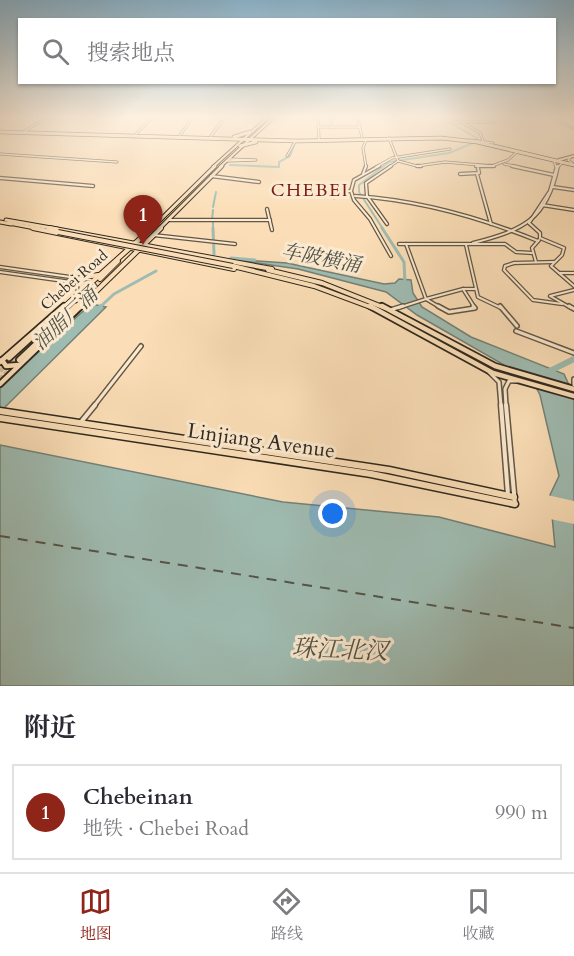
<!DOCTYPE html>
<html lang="zh">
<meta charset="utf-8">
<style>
:root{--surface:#fff;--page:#f2f2f3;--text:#2b2b33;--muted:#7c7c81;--line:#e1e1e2;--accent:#8f2418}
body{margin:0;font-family:Cardo,"Noto Serif SC",serif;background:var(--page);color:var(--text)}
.you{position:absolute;left:333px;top:514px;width:21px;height:21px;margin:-15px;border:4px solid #fff;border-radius:50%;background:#1a73e8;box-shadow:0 0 0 9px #1a73e833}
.badge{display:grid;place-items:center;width:39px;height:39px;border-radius:50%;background:var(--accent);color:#fff;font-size:20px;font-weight:700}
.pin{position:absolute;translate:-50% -50px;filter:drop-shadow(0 2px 3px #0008)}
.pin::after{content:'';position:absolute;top:32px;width:21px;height:18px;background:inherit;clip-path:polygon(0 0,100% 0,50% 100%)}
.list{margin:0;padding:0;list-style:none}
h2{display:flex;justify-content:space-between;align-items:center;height:78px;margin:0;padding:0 24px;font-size:26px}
h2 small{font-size:20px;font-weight:400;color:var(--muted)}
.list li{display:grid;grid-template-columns:39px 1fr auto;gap:18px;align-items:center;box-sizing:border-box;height:96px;margin:0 12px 12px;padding:0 12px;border:2px solid var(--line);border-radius:0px}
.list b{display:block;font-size:22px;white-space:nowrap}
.list p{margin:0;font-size:20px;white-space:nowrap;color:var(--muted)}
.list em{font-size:20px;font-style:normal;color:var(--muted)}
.icon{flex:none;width:33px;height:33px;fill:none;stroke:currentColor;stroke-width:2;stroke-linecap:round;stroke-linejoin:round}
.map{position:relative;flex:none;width:574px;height:686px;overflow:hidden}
.search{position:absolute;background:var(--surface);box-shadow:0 2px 4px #0004;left:18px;right:18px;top:18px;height:66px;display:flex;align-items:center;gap:15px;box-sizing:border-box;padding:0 21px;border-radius:0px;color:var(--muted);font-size:22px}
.sheet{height:186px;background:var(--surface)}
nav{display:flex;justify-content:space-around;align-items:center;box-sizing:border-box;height:84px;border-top:2px solid var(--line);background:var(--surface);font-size:16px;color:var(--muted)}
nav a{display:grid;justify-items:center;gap:3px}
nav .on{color:var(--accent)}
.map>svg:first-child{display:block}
</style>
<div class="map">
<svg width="574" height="686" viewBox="0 0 574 686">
<rect width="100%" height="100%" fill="#fbdeb7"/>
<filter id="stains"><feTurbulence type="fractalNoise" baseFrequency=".00333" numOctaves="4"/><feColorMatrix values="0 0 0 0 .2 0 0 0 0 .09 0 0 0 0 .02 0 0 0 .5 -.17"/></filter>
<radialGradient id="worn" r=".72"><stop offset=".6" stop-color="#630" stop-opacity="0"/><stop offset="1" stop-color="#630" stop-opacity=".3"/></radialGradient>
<g fill="#9fbcb2" stroke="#728177" stroke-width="1.5">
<polygon points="230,259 287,263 384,284 395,283 399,279 411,280 413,293 422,307 471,337 564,374 574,396 574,686 0,686 0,445 283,502 439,517 555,547 550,495 559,476 540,395 530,376 511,369 417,315 386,292 298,269"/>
<polygon points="91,304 106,307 0,412 0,386"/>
</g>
<polygon fill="#fbdeb7" points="547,495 574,501 574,524 550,519"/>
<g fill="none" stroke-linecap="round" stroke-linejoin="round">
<g stroke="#9fbcb2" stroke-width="2">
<polyline points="440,117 477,138"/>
<polyline points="230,165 279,167 279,162 290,156 294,146"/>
<polyline points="213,207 216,192"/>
<polyline points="212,220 213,210"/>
<polyline points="213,221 213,229"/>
<polyline points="383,229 359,192 359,185 389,162 449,153 473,143"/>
</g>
<g stroke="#9fbcb2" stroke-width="3">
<polyline points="213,228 214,254"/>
<polyline points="382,228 404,262 405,283"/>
<polyline points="231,258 255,260"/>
<polyline points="99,308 114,294 156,271"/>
</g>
<polyline stroke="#9fbcb2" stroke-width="4" points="99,308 101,306"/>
<polyline stroke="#9fbcb2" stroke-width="6" points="548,372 574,359"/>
<polyline stroke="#51544a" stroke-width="2" stroke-dasharray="10 8" stroke-linecap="butt" points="0,536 574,628"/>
<polyline stroke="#d2ba98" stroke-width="4" stroke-dasharray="4 1.5" stroke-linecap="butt" points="69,308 100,279"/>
<g stroke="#d2ba98" stroke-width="4.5" stroke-dasharray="4.5 2" stroke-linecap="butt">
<polyline points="0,371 71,306"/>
<polyline points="0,379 19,360"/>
</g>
<g stroke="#625644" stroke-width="3">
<g id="minor-far3">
<polyline points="318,117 319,139"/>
<polyline points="330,117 332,127"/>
<polyline points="357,117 362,137"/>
<polyline points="446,117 457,122 494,122"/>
<polyline points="553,117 574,129"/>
<polyline points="463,123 480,133 483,141"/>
<polyline points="318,127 360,127"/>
<polyline points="25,131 47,117"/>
<polyline points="136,134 153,117"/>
<polyline points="180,135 193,117"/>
<polyline points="211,136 222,121"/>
<polyline points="389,138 398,161 417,166 445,162 492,166 508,160 517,152"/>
<polyline points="471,140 493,143"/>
<polyline points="0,154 117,162"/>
<polyline points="287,156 295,142"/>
<polyline points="570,158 568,160 572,163"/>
<polyline points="227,161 256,160 230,159"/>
<polyline points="554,161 556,167"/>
<polyline points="504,164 519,167"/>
<polyline points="366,167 363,148 366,140"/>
<polyline points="376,167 392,158 450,149"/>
<polyline points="389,167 398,161"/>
<polyline points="558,167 562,163"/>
</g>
</g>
<g stroke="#625644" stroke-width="4.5">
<g id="minor-far2">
<polyline points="379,166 354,180 351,191 354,200 370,219 391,256"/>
<polyline points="417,166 421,166"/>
<polyline points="476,166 494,166"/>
<polyline points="512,166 554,175"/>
<polyline points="363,174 366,166"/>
<polyline points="460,174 479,173 478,168"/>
<polyline points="477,174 491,224"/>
<polyline points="211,176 259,182"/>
<polyline points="0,178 93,186"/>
<polyline points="553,187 574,190"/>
<polyline points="330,191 334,197"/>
<polyline points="313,193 351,191"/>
<path d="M 355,196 C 419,200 479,217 538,241"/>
<polyline points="542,205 574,210"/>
<polyline points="267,209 272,230"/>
<polyline points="168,220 270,220"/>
<polyline points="529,223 550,191 557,166"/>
<polyline points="529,223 540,233 540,238"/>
<polyline points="387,224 367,196 366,183 391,166"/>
<polyline points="153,235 235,244"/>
<polyline points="540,238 564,248 562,255 551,266 574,286"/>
<path d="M 473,243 C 523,230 547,220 558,166"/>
<polyline points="399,244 505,244 516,252 532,253"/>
<polyline points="466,245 478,297 501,308"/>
<polyline points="536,262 532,248 539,240"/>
<polyline points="554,262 514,263 505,266 504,270 533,300 562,304"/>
<polyline points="0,267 91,280 96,287"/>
<polyline points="0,272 71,282 77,285 78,294"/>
<polyline points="559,273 574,273"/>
<polyline points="463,289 475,308"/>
<polyline points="463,289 476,289"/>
<polyline points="398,308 426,299 406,244"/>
<polyline points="441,308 426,299 463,289"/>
<polyline points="571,308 550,296 574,290"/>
</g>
</g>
<g stroke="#625644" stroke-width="6">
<g id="minor-far1">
<polyline points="438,306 449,312 475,308 473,306"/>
<polyline points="500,306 517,326"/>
<polyline points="569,306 574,309"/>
<polyline points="390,310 403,306"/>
<polyline points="516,331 574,353"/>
<polyline points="489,372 499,382 501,406"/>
<polyline points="574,379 574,385"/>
<polyline points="94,406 141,346"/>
<polyline points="506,406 505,389 509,381 517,381"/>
</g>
</g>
<g stroke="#625644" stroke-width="7">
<g id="minor">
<polyline points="501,405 508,495"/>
<polyline points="506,405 515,504"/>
<polyline points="81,422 95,405"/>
</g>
</g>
<g stroke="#2f281e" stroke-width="4">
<g id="major-far4">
<polyline points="559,160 574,156"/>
<polyline points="213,167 268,117"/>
<polyline points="220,167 274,117"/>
</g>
</g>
<g stroke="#2f281e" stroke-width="5">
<g id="major-far3">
<polyline points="6,220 57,229"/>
<polyline points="0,222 11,224"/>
<polyline points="9,223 40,229"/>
<polyline points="151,229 215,166"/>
<polyline points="159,229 222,166"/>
</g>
</g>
<g stroke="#2f281e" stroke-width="6">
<g id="major-far2">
<polyline points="33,228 234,269"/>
<polyline points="49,228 272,269"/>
<polyline points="233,266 314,286 373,308"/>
<polyline points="268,270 322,283 385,308"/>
<polyline points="80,278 98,275"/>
<polyline points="100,279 118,261"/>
<polyline points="63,308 152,228"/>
<polyline points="75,308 87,296"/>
<polyline points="79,308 161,228"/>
</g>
</g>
<g stroke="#2f281e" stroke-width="8">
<g id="major-far1">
<polyline points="370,306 493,373 574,396"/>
<polyline points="382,306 495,366 574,389"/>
<polyline points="9,358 54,317"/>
<polyline points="2,360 6,366 19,365"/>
<polyline points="19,360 76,306"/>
<polyline points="0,362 64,306"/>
<polyline points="0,384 81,306"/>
</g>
</g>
<g stroke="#2f281e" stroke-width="9">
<g id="major">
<polyline points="0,411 389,470 514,497"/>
<polyline points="0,418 371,474 515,504"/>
</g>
</g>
<g stroke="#2f281e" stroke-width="4.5">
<g id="highway">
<polyline points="0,132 298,141 441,138 477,142 574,165"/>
<polyline points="234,137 250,132"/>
<polyline points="240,146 256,142"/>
</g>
</g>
<use href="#minor-far3" stroke="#fcead0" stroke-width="1.5"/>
<use href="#minor-far2" stroke="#fcead0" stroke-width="2"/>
<use href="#minor-far1" stroke="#fcead0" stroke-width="3"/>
<use href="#minor" stroke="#fcead0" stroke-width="4"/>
<use href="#major-far4" stroke="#fbdeb7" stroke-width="2"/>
<use href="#major-far3" stroke="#fbdeb7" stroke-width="3"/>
<use href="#major-far2" stroke="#fbdeb7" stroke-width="4"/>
<use href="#major-far1" stroke="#fbdeb7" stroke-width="4.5"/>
<use href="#major" stroke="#fbdeb7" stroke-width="6"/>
<use href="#highway" stroke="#fbdeb7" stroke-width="3"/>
<g stroke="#2f281e" stroke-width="6" stroke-linecap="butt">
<polyline id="major-bridge" points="58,232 233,266"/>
</g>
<use href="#major-bridge" stroke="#fbdeb7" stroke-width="4"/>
</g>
<linearGradient id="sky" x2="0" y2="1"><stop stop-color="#8bb7d2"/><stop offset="0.55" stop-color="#fdf0df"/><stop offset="1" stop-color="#fdf0df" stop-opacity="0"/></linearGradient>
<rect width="574" height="213" fill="url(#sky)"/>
<g text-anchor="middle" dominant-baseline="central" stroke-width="6" stroke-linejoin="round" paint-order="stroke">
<g font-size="15" fill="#2f281e" stroke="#fcead0">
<text transform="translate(74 280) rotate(-41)">Chebei Road</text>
</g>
<g font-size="18" letter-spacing="1.5" fill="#7a1f14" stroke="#fcead0">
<text x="310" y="190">CHEBEI</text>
</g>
<g font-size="20" font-style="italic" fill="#51544a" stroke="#fcead0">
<text transform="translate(321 258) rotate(11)">车陂横涌</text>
<text transform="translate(65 319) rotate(-43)">油脂厂涌</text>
</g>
<g font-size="21" fill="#2f281e" stroke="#fcead0">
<text transform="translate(261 441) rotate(8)">Linjiang Avenue</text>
</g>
<g font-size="24" font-style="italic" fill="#51544a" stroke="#fcead0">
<text transform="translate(340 650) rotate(2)">珠江北汊</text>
</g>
</g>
<rect width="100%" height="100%" filter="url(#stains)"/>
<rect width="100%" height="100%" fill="url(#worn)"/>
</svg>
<div class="you"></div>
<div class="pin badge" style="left:143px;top:245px">1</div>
<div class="search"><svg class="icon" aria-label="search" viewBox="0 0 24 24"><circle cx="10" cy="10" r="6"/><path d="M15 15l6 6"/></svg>搜索地点</div>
</div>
<section class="sheet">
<h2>附近<small></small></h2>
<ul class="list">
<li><span class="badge">1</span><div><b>Chebeinan</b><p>地铁 · Chebei Road</p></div><em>990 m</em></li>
</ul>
</section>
<nav>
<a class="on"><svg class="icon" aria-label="map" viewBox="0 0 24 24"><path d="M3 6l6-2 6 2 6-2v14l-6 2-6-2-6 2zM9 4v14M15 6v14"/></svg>地图</a>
<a><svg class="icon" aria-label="directions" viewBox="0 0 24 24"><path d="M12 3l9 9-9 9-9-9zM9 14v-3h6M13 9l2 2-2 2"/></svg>路线</a>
<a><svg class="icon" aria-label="saved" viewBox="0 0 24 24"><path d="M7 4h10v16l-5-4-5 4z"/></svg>收藏</a>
</nav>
